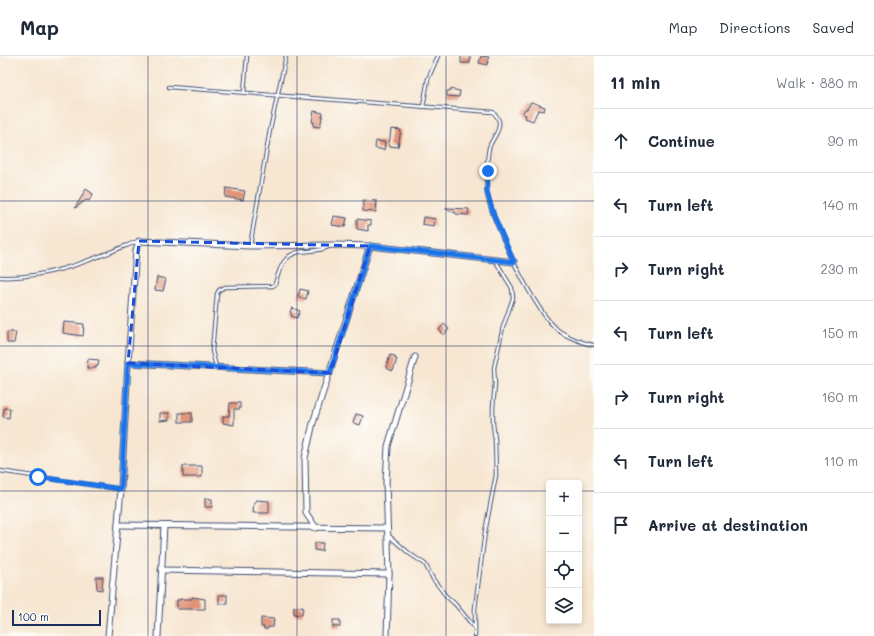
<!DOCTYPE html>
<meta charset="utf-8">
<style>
:root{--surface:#fff;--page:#f6f6f7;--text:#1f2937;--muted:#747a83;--line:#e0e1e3}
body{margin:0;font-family:Mali,sans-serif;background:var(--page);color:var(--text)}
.controls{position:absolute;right:12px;bottom:12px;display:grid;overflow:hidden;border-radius:4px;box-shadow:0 2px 6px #0003}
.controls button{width:36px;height:36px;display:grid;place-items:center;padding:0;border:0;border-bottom:1px solid var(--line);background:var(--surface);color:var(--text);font:20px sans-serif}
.scale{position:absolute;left:12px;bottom:10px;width:89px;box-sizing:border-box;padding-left:4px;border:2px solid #1b2f5e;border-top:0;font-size:11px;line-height:14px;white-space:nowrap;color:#1b2f5e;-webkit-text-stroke:3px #fdfcf7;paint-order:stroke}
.stop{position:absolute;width:12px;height:12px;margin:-9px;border:3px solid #1a73e8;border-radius:50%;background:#fff}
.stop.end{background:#1a73e8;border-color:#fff;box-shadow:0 1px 4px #0008}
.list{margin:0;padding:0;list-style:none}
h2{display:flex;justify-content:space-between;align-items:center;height:52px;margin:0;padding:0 16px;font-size:17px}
h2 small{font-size:13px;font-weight:400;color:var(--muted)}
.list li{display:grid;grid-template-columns:26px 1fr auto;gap:12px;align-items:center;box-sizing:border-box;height:64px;padding:0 16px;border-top:1px solid var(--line)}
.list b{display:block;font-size:15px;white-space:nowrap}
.list em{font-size:13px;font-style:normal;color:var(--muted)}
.icon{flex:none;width:22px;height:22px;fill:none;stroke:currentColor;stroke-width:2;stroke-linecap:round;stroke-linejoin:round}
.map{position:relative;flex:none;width:594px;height:580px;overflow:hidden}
header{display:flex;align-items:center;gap:24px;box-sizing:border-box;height:56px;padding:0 20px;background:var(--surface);border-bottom:1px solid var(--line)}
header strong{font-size:19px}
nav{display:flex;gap:22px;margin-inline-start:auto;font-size:14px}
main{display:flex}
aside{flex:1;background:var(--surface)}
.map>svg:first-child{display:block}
</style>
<header>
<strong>Map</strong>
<nav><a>Map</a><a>Directions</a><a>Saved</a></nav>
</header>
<main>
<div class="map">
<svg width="594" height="580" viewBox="0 0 594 580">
<rect width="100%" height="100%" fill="#fdfcf7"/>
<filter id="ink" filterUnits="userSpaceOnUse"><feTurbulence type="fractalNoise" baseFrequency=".025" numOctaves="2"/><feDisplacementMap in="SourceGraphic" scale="8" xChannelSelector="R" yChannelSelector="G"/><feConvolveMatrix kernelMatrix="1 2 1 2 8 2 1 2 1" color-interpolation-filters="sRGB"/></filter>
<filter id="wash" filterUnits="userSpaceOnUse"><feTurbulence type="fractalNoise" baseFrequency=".012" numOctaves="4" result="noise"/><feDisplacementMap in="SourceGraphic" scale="16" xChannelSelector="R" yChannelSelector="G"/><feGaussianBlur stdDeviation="0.9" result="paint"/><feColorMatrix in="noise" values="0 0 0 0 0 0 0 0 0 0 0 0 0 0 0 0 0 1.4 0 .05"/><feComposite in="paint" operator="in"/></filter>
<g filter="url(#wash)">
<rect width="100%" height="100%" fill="#f7e6d1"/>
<g id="blocks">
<g fill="#e29276">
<rect x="461" y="0" width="9" height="7"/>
<polygon points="481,0 489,1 487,9 479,7"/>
<polygon points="450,33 460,35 459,41 447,40 447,35 450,35"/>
<polygon points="531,46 545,51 544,55 538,54 533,65 525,62 526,59 522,58 525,53 527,53"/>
<polygon points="314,55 323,57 320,71 313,70 314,66 312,66"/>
<polygon points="391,73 401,74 398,91 389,90"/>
<polygon points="376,85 385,86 384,94 375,92"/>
<polygon points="226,132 245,135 243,144 225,141"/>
<polygon points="86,133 93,138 89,145 86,144 75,152"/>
<polygon points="363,144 377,145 376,156 363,155"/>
<polygon points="446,152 469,153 468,159 456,158 456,157 446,153"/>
<polygon points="334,160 347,162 345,171 332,169"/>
<polygon points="423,161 435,163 434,170 422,168"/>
<polygon points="357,163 371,165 371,169 368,169 368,175 357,173"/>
<polygon points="157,221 166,223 163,235 155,234"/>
<polygon points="300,233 308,235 306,243 298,241"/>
<polygon points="292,252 300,255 297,262 291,260 292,258 290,256"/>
<polygon points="64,266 84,268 83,280 63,277"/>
<polygon points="444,268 449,273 444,279 439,274"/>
<polygon points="7,276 16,276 14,287 7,287"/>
<polygon points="390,299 395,300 395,303 397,303 393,315 386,312"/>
<polygon points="88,303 99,304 98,310 96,310 96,312 87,312"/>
<polygon points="230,347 240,347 240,353 234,353 234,369 223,367 223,360 229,360"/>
<polygon points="4,352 10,352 9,362 3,361"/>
<polygon points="160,357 169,357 169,364 160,365"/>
<rect x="179" y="357" width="13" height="9"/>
<polygon points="356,358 363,360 360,369 353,367"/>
<rect x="183" y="410" width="19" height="11"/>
<polygon points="205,442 212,443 212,451 205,451"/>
<polygon points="256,444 269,445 269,457 253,457 254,446 256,446"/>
<polygon points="315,487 323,487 322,495 314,494"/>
<polygon points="96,521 103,521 102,534 97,533"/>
<rect x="219" y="539" width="8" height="9"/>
<polygon points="192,541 205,543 205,553 177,553 177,544 180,544 180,543 192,543"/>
<polygon points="294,551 303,551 302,559 294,558"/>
<polygon points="261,562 274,563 273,571 268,571 268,573 264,573 264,571 261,571"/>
<rect x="333" y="564" width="7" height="7"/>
</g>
</g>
</g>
<g filter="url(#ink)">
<use href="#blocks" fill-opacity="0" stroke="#3c4a6f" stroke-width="1"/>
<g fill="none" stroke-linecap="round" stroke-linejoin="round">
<g stroke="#3c4a6f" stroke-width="4.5">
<g id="service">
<path d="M 169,31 L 493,56 C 497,60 500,64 499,69 C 499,77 491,84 489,92 C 487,101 486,128 487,137 C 492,167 535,256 558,274 C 565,280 585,288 594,289"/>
<polyline points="244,37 247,0"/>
<polyline points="423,51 428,23 438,0"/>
<polyline points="250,190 270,74 286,0"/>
<path d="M 0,221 C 49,223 93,203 138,185"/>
<path d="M 216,310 L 212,295 L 217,238 L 219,234 L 225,231 L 273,230 L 275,228 C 279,215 283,199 299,196 C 311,194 320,196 330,190"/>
<polyline points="0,415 120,433"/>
<polyline points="388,479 410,498 425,508 433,523 446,540 455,548 475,572"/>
<polyline points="475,580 475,552 485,476 496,419 495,384 493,368 493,351 495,327 494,312 503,271 513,242 512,232 495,204"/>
</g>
</g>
<g stroke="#3c4a6f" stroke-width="7">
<g id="minor">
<polyline points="128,307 330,317"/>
<polyline points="118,469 387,472"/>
<polyline points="316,472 306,457 305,402 313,367 370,190"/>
<polyline points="161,514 389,518"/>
<polyline points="108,580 121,433 128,307 136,194 139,185 250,190 334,189 370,190 514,206"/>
<polyline points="158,580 164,470"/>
<polyline points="387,580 389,518 386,426 388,390 415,301"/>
</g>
</g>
<use href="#service" stroke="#fff" stroke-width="2.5"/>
<use href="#minor" stroke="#fff" stroke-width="5"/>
</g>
</g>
<g fill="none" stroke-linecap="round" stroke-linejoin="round" filter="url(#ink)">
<polyline stroke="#1a73e8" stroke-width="5" points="38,421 121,433 128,307 330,317 370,190 514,206 494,160 487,136 488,115"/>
</g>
<path fill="none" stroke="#1d4ed8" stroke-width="3" stroke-dasharray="8 5" stroke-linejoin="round" d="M 139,185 L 370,190 L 330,317 L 128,307 Z"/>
<path fill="none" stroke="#1b2f5e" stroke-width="1" stroke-opacity="0.55" d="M 148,0 L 148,580M 297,0 L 297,580M 446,0 L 446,580M 0,145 L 594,145M 0,290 L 594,290M 0,435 L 549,435M 579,435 L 594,435"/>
</svg>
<div class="controls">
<button>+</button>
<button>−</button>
<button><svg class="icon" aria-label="locate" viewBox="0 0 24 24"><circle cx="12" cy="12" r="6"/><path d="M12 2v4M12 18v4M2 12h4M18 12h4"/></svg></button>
<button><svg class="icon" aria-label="layers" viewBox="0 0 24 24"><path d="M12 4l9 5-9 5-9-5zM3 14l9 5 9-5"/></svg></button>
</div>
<div class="scale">100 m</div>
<div class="stop" style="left:38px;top:421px"></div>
<div class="stop end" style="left:488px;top:115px"></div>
</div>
<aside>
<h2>11 min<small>Walk · 880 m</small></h2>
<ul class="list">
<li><svg class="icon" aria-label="ahead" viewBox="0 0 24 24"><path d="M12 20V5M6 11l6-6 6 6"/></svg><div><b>Continue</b></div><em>90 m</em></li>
<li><svg class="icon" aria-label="left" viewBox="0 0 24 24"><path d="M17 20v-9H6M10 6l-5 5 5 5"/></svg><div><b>Turn left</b></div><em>140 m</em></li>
<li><svg class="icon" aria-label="right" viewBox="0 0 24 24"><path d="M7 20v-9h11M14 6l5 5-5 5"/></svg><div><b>Turn right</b></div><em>230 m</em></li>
<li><svg class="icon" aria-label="left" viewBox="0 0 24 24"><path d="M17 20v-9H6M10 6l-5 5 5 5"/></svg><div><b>Turn left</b></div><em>150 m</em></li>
<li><svg class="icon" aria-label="right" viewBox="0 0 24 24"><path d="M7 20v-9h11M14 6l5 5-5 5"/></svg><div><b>Turn right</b></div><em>160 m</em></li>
<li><svg class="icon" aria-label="left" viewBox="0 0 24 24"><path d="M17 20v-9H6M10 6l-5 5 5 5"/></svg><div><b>Turn left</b></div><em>110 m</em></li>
<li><svg class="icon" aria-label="arrive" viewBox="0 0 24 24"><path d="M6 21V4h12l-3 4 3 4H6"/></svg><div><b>Arrive at destination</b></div></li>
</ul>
</aside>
</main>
